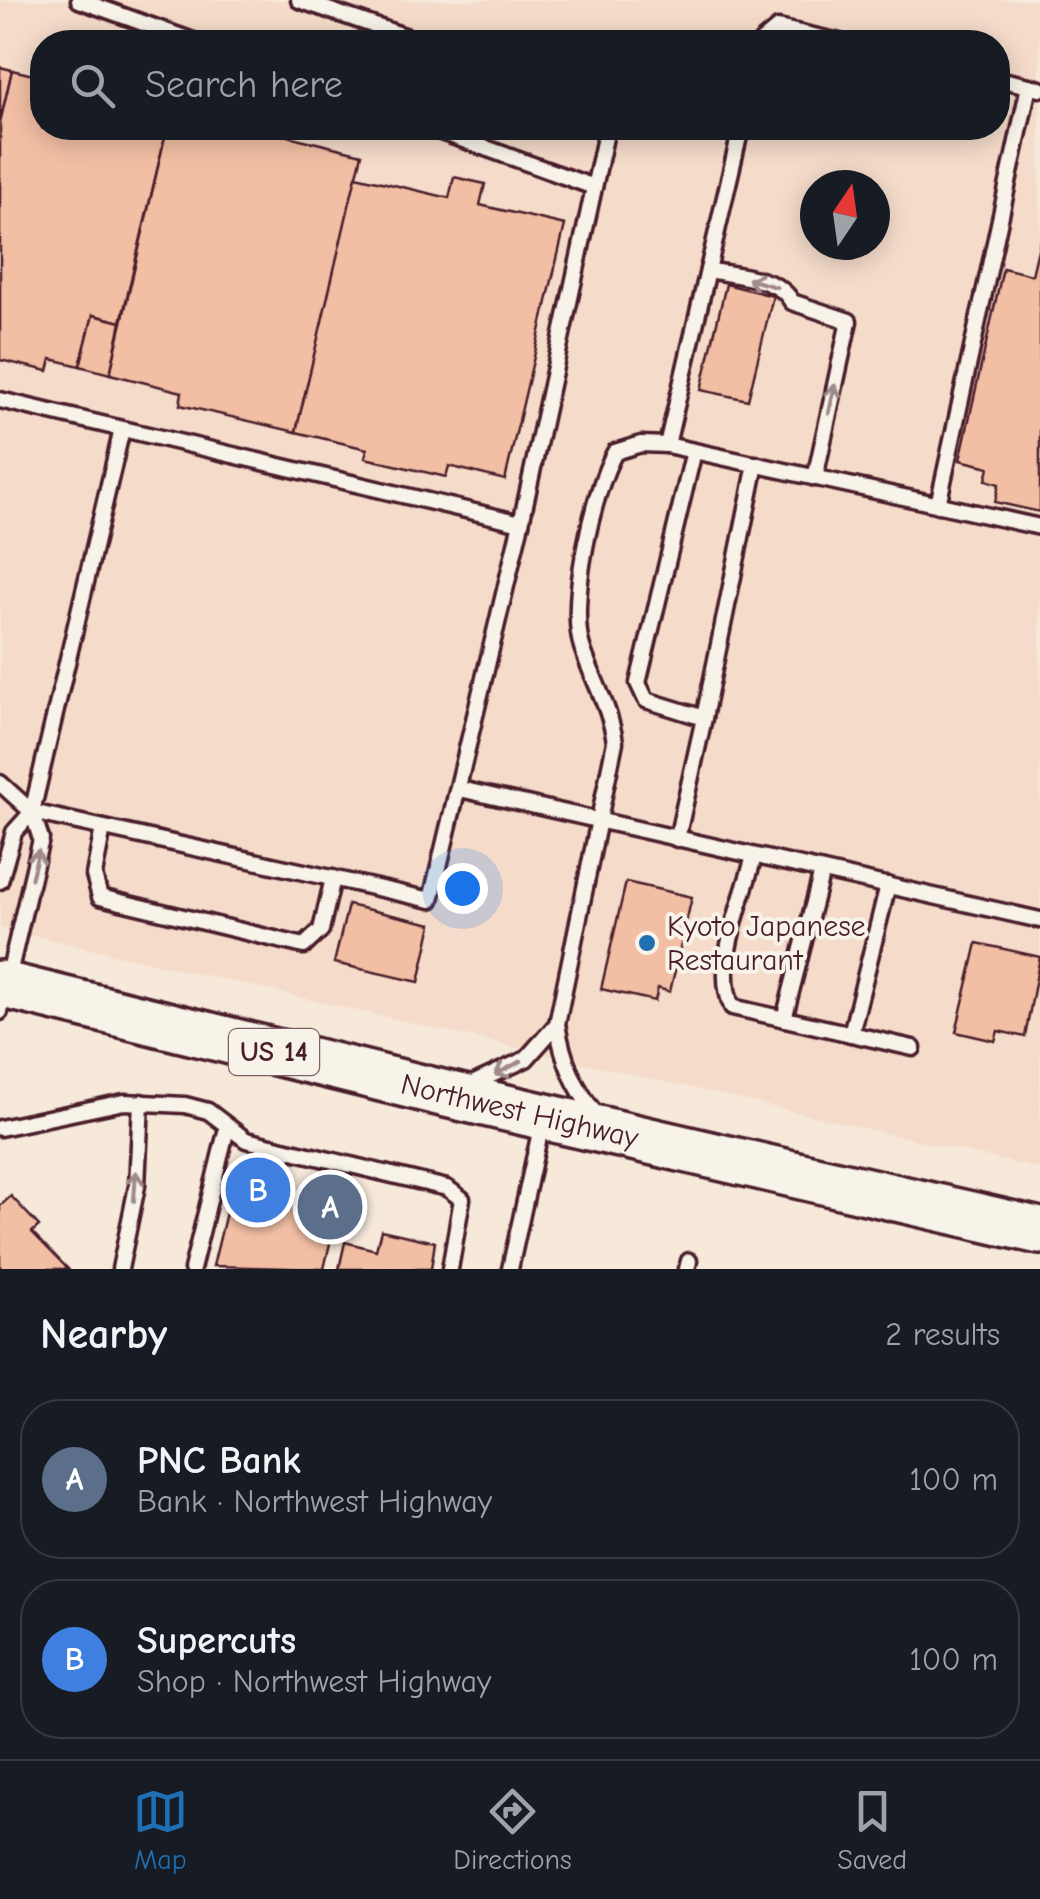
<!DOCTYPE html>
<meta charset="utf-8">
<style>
:root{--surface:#171b24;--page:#242831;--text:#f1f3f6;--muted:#9ea1a6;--line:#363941;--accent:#1f6fb2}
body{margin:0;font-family:"Comic Neue",sans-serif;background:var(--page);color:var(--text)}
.compass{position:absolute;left:800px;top:170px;width:90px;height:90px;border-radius:50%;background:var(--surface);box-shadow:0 5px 25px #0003;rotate:13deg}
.you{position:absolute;left:462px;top:888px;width:35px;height:35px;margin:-25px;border:8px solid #fff;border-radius:50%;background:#1a73e8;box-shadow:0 0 0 15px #1a73e833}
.badge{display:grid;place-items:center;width:65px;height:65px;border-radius:50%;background:var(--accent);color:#fff;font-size:32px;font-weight:700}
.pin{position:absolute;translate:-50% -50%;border:5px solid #fff;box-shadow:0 2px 10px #0006}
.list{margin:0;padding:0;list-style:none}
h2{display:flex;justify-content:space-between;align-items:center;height:130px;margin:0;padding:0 40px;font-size:42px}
h2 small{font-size:32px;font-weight:400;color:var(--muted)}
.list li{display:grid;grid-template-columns:65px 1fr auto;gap:30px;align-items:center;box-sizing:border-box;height:160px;margin:0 20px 20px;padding:0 20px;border:2px solid var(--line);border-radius:40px}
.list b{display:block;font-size:38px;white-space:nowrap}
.list p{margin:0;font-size:32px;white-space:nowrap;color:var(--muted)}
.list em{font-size:32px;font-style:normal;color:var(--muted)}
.icon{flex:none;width:55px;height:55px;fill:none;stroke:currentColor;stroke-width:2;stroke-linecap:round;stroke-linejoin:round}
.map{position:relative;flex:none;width:1040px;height:1269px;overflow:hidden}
.search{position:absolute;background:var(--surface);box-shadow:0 5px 25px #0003;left:30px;right:30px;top:30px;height:110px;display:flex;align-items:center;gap:25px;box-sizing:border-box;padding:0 35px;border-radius:40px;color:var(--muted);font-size:38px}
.sheet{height:490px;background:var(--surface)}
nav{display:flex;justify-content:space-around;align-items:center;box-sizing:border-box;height:140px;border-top:2px solid var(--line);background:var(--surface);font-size:28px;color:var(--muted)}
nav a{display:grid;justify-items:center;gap:5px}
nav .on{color:var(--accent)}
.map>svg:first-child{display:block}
</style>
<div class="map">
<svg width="1040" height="1269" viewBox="0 0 1040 1269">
<rect width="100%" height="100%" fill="#f6e9da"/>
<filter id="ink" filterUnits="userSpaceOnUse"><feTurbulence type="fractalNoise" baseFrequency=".01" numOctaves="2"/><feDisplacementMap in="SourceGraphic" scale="20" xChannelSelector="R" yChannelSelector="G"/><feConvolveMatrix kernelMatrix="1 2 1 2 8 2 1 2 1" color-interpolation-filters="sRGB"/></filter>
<g filter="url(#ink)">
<path fill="#f5dcca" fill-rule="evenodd" d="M 0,0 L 1040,0 L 1040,1169 L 0,928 ZM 42,42 L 998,42 L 998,128 L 42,128 ZM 815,185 L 875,185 L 875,245 L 815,245 Z"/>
<g fill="#f2bfa4" stroke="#4a1f2b" stroke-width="2.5">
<polygon points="0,67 12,70 0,123"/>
<polygon points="12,70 42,77 42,128 167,128 121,322 93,315 80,366 51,359 48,371 0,360 0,123"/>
<polygon points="167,128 255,128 362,154 296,432 180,405 182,392 110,374"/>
<polygon points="356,176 449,198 454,177 485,184 480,205 565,225 505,480 449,466 446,477 365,458 367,449 296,432"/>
<polygon points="1040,241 1040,512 995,502 999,484 986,480 989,467 960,460 1003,268 1032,275"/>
<polygon points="726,284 773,296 748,400 701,390"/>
<polygon points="93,315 121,322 110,374 80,366"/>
<polygon points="626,882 692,897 670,992 658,988 655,1001 601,989"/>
<polygon points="348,905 432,924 419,982 334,963"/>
<polygon points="977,943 1040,957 1025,1037 998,1031 995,1041 956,1032"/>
<polygon points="233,1184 338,1209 324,1269 213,1266"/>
<polygon points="11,1196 39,1226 32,1232 68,1269 0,1269 0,1206"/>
<polygon points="381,1230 435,1242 431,1269 339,1269 345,1242 376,1250"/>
</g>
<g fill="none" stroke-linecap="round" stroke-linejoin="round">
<g stroke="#4a1f2b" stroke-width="21">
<g id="service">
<polyline points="79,0 196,42"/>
<polyline points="299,0 422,42"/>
<polyline points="761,42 778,28 840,42"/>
<polyline points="998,79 1029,86"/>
<polyline points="430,128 594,187"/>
<polyline points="708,270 741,128"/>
<polyline points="0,400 521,523"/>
<path d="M 667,445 L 708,270 C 734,276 779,276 792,302 L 849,321 L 815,478"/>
<polyline points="938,505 1029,86 1040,89"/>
<polyline points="704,718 756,464"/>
<polyline points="0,783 32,812 431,900 521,523 607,128"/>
<polyline points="460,789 1040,920"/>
<polyline points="103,828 94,875 100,897 304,946 321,930 333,878"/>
<polyline points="677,839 704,718 646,700 638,683 694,451"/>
<path d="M 754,856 C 743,900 713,964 732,1007 L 913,1048"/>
<polyline points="0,881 14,832 32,812 122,429"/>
<polyline points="0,1012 41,839 32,812"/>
<polyline points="784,1019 822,871"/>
<polyline points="851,1034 888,885"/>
<polyline points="470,1085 526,1059 557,1024"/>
<path d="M 598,1117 C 574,1087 563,1061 557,1024 L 615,742 C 610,707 593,681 582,647 C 568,603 593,491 615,452 L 641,444 L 667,445 L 1040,527"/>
<polyline points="0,1128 124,1102 185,1105 208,1111 246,1140 447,1188 462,1199 450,1269"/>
<polyline points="120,1269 137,1186 141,1102"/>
<polyline points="192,1269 227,1128"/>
<polyline points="510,1269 542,1123"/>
<polyline points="687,1269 689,1261"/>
</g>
</g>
<g stroke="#4a1f2b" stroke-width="52">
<g id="primary">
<path id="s1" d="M 0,984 L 446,1094 L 1040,1231"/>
</g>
</g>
<use href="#service" stroke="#f7f3e8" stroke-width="14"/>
<use href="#primary" stroke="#f7f3e8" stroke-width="45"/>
</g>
<defs><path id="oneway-shaft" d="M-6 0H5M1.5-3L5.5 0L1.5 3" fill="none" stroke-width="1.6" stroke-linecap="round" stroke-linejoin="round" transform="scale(2.5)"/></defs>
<g stroke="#a0898a">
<use href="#oneway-shaft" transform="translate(762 283) rotate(-164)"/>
<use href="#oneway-shaft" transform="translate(832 399) rotate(-78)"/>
<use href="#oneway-shaft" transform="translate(35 864) rotate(-76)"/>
<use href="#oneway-shaft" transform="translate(508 1068) rotate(152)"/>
<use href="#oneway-shaft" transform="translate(135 1186) rotate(-86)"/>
</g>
</g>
<circle fill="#1f6fb2" stroke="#f7f3e8" stroke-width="4" cx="647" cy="943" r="10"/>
<g text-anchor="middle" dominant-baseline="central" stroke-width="8" stroke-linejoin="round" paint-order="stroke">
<rect fill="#f7f3e8" stroke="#7e5f64" stroke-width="2.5" x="229" y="1029" width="90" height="46" rx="8"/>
<g font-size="28" font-weight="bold" fill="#4a1f2b">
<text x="274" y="1052">US 14</text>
</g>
<g font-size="30" fill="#4a1f2b" stroke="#f7f3e8" text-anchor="start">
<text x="667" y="926">Kyoto Japanese<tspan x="667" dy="34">Restaurant</tspan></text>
</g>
<g font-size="30" fill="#4a1f2b" stroke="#f7f3e8">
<text stroke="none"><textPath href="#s1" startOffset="535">Northwest Highway</textPath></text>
</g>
</g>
</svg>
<svg class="compass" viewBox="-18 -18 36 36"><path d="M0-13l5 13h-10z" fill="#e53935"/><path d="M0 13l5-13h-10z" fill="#9ea1a6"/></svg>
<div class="you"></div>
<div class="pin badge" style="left:330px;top:1207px;background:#5c6f8a">A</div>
<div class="pin badge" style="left:258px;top:1190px;background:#3f7fe0">B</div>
<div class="search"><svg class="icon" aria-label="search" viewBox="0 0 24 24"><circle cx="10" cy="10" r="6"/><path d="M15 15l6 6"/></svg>Search here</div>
</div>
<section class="sheet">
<h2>Nearby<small>2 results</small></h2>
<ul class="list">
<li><span class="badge" style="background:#5c6f8a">A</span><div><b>PNC Bank</b><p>Bank · Northwest Highway</p></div><em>100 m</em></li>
<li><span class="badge" style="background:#3f7fe0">B</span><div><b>Supercuts</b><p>Shop · Northwest Highway</p></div><em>100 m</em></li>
</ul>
</section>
<nav>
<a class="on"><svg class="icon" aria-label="map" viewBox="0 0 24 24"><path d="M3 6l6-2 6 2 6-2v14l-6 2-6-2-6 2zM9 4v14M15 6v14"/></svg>Map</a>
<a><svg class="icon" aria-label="directions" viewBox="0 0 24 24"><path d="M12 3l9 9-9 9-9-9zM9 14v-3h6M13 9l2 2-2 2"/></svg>Directions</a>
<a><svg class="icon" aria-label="saved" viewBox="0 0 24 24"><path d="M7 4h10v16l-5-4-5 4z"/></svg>Saved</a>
</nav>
